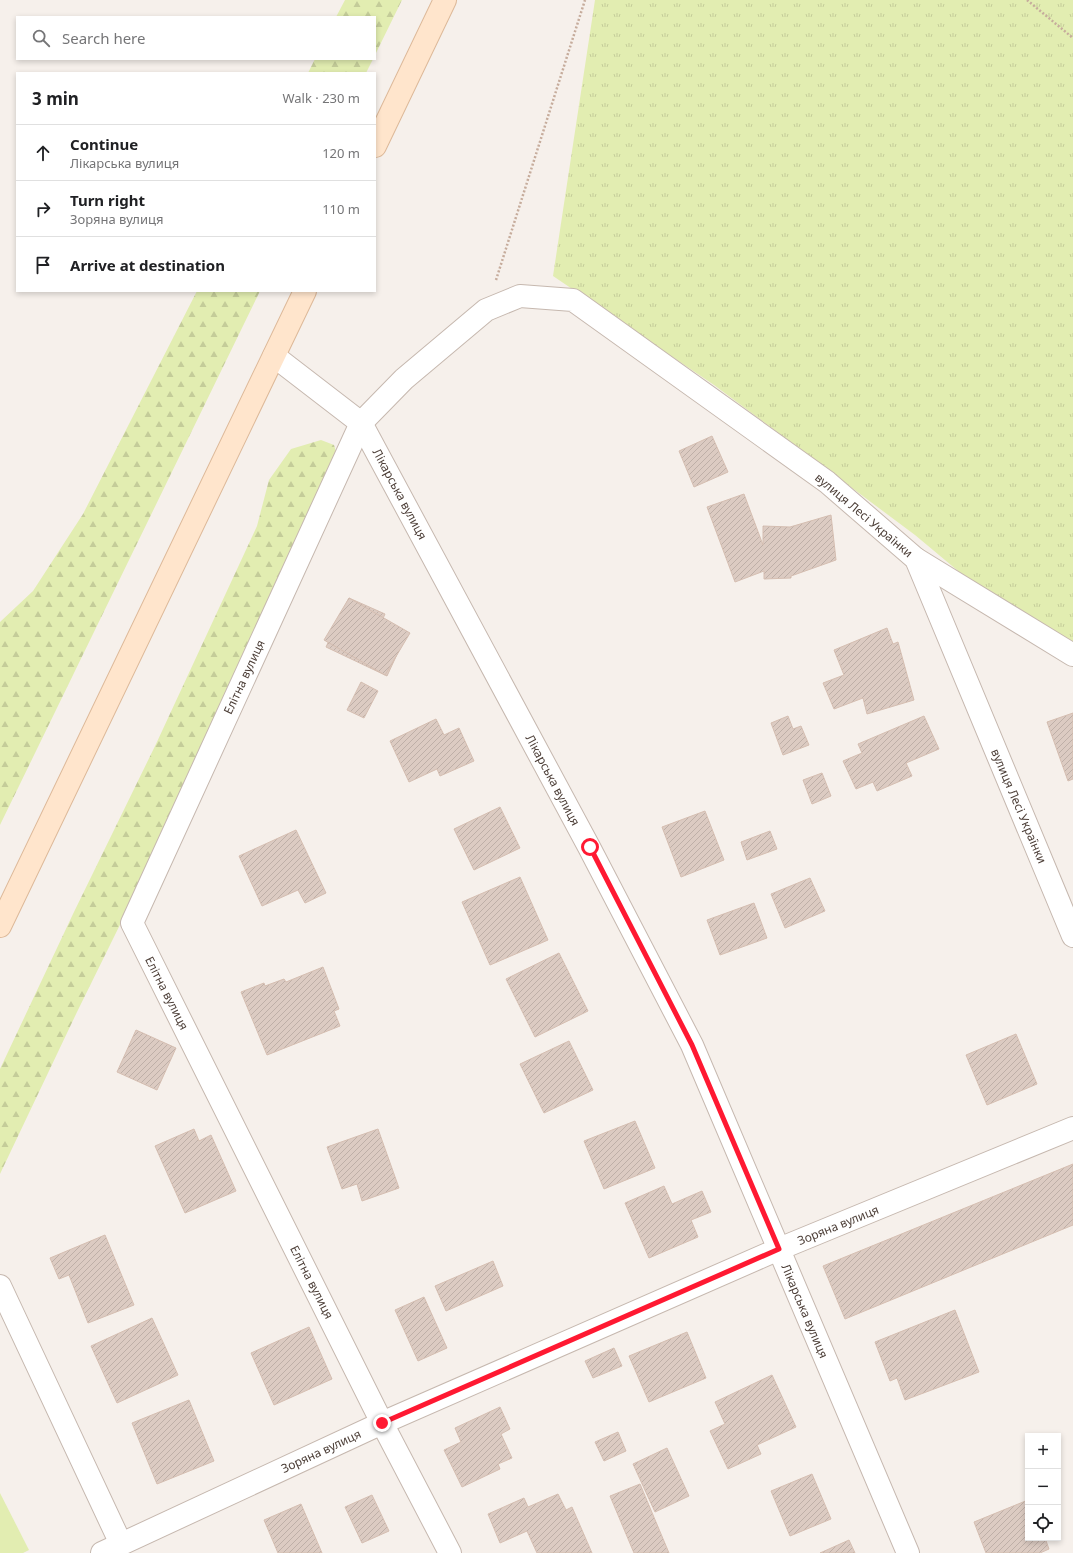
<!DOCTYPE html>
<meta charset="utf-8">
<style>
:root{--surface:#fff;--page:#f6f6f6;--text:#202124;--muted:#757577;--line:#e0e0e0}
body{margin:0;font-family:"Noto Sans",sans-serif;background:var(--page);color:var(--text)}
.controls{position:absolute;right:12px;bottom:12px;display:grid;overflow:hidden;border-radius:0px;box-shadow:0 2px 6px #0003}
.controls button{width:36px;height:36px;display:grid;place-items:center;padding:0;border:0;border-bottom:1px solid var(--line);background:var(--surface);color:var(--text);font:20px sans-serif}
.stop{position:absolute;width:12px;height:12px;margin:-9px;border:3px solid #ff1932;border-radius:50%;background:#fff}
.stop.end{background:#ff1932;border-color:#fff;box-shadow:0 1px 4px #0008}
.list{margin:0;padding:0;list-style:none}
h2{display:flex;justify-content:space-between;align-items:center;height:52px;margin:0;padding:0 16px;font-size:17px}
h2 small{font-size:13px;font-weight:400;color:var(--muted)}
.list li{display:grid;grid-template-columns:26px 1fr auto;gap:12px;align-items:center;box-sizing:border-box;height:56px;padding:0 16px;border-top:1px solid var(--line)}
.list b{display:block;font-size:15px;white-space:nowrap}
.list p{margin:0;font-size:13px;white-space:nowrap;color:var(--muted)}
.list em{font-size:13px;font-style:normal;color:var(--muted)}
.icon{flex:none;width:22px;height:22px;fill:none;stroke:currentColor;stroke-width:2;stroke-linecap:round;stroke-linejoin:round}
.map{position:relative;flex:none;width:1073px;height:1553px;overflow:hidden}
.search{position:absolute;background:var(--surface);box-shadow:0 2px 6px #0003;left:16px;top:16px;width:360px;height:44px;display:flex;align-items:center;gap:10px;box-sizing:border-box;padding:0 14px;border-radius:0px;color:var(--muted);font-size:15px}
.panel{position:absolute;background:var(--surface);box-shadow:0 2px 6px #0003;left:16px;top:72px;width:360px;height:220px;border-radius:0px}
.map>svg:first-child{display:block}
</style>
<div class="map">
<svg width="1073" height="1553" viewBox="0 0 1073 1553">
<defs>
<pattern id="grass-tufts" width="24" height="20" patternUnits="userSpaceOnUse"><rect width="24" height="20" fill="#e2edb1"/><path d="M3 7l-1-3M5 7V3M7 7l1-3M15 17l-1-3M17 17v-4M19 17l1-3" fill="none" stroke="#c4cc99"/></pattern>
<pattern id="forest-firs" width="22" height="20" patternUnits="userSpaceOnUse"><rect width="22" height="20" fill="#e2edb1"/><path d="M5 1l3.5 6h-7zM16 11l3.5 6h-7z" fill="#c4cc99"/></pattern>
<pattern id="building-hatch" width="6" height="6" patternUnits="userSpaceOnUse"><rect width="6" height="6" fill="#dccbc2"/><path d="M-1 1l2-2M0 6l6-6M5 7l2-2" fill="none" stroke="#beafa7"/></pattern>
</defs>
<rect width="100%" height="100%" fill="#f6f0eb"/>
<polygon fill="url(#grass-tufts)" points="595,0 1073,0 1073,667 915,535 714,385 553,276"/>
<g fill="url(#forest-firs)">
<polygon points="345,0 402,0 375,55 375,17 336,17"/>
<polygon points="315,59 373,59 366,73 308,73"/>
<polygon points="197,291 260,291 0,825 0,622 33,591 83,514"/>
<polygon points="321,440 334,445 338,458 178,807 77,1012 0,1174 0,1069 73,914 156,744 257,526 269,480 291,449"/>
</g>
<polygon fill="#e2edb1" points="0,1493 29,1550 23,1553 0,1553"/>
<g fill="url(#building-hatch)" stroke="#d5beb1">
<polygon points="712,436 728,472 694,487 679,451"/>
<polygon points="744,494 763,545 763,526 790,527 831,515 836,560 791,576 791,578 764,579 764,571 735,582 707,507"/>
<polygon points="349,598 385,614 381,623 406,635 387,676 326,647"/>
<polygon points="349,598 410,633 385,675 324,640"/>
<polygon points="887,628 893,644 898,642 914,700 867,714 863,698 834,709 823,683 844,675 834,650"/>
<polygon points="361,682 378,691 364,718 347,710"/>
<polygon points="1073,713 1073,779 1068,781 1047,722"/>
<polygon points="788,716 793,729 801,726 809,745 783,755 771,723"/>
<polygon points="924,716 939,749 906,763 912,776 877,791 873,782 856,789 843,761 862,753 858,744"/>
<polygon points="436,719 444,735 459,728 474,761 440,776 437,769 409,782 390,741"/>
<polygon points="822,773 831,796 812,804 803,780"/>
<polygon points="500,807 520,848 474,870 454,829"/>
<polygon points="705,811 724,860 681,877 662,827"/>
<polygon points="296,830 326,893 305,903 298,890 262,906 239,856"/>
<polygon points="770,831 777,849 747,860 741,842"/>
<polygon points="520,877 548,940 490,965 462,902"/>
<polygon points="810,878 825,911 785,928 771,894"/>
<polygon points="754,903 767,938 720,955 707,920"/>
<polygon points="559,953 588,1011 535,1037 506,979"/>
<polygon points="323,967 339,1009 334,1011 340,1026 267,1055 241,992 264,983 265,986 284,979 286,982"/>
<polygon points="136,1030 176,1048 157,1090 117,1072"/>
<polygon points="1016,1034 1037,1084 987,1105 966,1055"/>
<polygon points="569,1041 593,1090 544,1113 520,1064"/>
<polygon points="635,1121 655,1168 604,1189 584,1141"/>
<polygon points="194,1129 199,1141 211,1135 236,1191 185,1213 155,1146"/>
<polygon points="378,1129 399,1188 362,1201 357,1184 342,1189 327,1147"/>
<polygon points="1073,1164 1073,1225 845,1319 823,1266"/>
<polygon points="664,1186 672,1204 702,1191 711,1212 691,1220 698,1237 649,1258 625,1203"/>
<polygon points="105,1235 134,1305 88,1323 69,1275 59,1279 50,1258"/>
<polygon points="493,1261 503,1286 446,1311 435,1286"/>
<polygon points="424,1297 447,1348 418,1361 395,1310"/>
<polygon points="955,1310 979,1372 905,1400 897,1378 890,1381 875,1342"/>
<polygon points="152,1318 178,1375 117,1403 91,1346"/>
<polygon points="309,1327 332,1379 274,1405 251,1353"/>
<polygon points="687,1332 706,1378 649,1402 629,1356"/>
<polygon points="614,1348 622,1366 593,1378 585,1361"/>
<polygon points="772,1375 796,1427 757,1445 761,1454 728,1469 710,1431 725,1424 715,1402"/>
<polygon points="189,1400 214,1461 157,1484 132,1423"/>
<polygon points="500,1407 510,1429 501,1434 512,1458 498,1464 500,1469 462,1487 444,1450 461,1442 455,1428"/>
<polygon points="618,1432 626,1451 604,1461 595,1442"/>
<polygon points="667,1448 689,1496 655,1512 633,1464"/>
<polygon points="812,1474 831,1519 790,1536 771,1491"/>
<polygon points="640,1484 669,1553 634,1553 610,1496"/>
<polygon points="558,1494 566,1510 572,1507 592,1553 537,1553 527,1531 500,1543 488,1514 524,1498 528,1507"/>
<polygon points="372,1495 389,1531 362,1543 345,1507"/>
<polygon points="1028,1500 1028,1538 1045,1538 1049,1549 1040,1553 986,1553 974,1522"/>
<polygon points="301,1504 322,1553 278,1553 264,1520"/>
<polygon points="849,1540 855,1553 820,1553"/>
</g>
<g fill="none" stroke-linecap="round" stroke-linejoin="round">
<g stroke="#c6b8af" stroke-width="24">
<g id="minor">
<polyline points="274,356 361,423 589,847 692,1045 908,1553"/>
<polyline points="916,559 1073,655"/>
<polyline points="0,1286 121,1544"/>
<polyline points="102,1553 382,1423 779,1249 1073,1128"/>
<polyline points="450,1553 382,1423 132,923 361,423 404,379 486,310 520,296 573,300 827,482 916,559 1073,936"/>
</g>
</g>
<g stroke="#ddb999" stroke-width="24">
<g id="secondary">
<polyline points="375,146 445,0"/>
<polyline points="0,926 305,291"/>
</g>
</g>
<g stroke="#c6ac9c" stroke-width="2.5" stroke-dasharray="2 2" stroke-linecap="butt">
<polyline points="1027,0 1073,38"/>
<polyline points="496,280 585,0"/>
</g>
<use href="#minor" stroke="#fff" stroke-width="22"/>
<use href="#secondary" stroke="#ffe5cc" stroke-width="22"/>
</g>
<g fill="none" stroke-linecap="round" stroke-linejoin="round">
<polyline stroke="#ff1932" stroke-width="5" points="382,1423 779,1249 692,1045 590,847"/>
</g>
<g text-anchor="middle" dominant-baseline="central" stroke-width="3.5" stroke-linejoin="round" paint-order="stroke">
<g font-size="12" fill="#4c3e37" stroke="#fff">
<text transform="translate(400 494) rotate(62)">Лікарська вулиця</text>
<text transform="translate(864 515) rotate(40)">вулиця Лесі Українки</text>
<text transform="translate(244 677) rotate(-65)">Елітна вулиця</text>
<text transform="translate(553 780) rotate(62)">Лікарська вулиця</text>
<text transform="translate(1019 806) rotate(67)">вулиця Лесі Українки</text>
<text transform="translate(167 993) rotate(63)">Елітна вулиця</text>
<text transform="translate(838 1225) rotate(-22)">Зоряна вулиця</text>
<text transform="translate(312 1282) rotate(63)">Елітна вулиця</text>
<text transform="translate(805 1311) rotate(67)">Лікарська вулиця</text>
<text transform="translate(321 1451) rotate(-25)">Зоряна вулиця</text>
</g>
</g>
</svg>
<div class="controls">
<button>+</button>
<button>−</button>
<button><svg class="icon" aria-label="locate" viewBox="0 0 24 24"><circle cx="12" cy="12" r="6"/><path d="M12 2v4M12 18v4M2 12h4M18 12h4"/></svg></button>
</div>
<div class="stop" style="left:590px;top:847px"></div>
<div class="stop end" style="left:382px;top:1423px"></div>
<div class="search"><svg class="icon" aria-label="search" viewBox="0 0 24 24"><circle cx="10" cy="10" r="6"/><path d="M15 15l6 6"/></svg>Search here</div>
<section class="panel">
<h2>3 min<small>Walk · 230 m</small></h2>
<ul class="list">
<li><svg class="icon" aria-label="ahead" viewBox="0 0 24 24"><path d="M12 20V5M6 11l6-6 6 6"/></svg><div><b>Continue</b><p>Лікарська вулиця</p></div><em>120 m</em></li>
<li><svg class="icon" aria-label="right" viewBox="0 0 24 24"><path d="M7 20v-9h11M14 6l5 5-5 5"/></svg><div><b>Turn right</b><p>Зоряна вулиця</p></div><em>110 m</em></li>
<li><svg class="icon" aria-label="arrive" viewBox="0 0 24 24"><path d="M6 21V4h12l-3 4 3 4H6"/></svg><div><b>Arrive at destination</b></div></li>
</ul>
</section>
</div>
